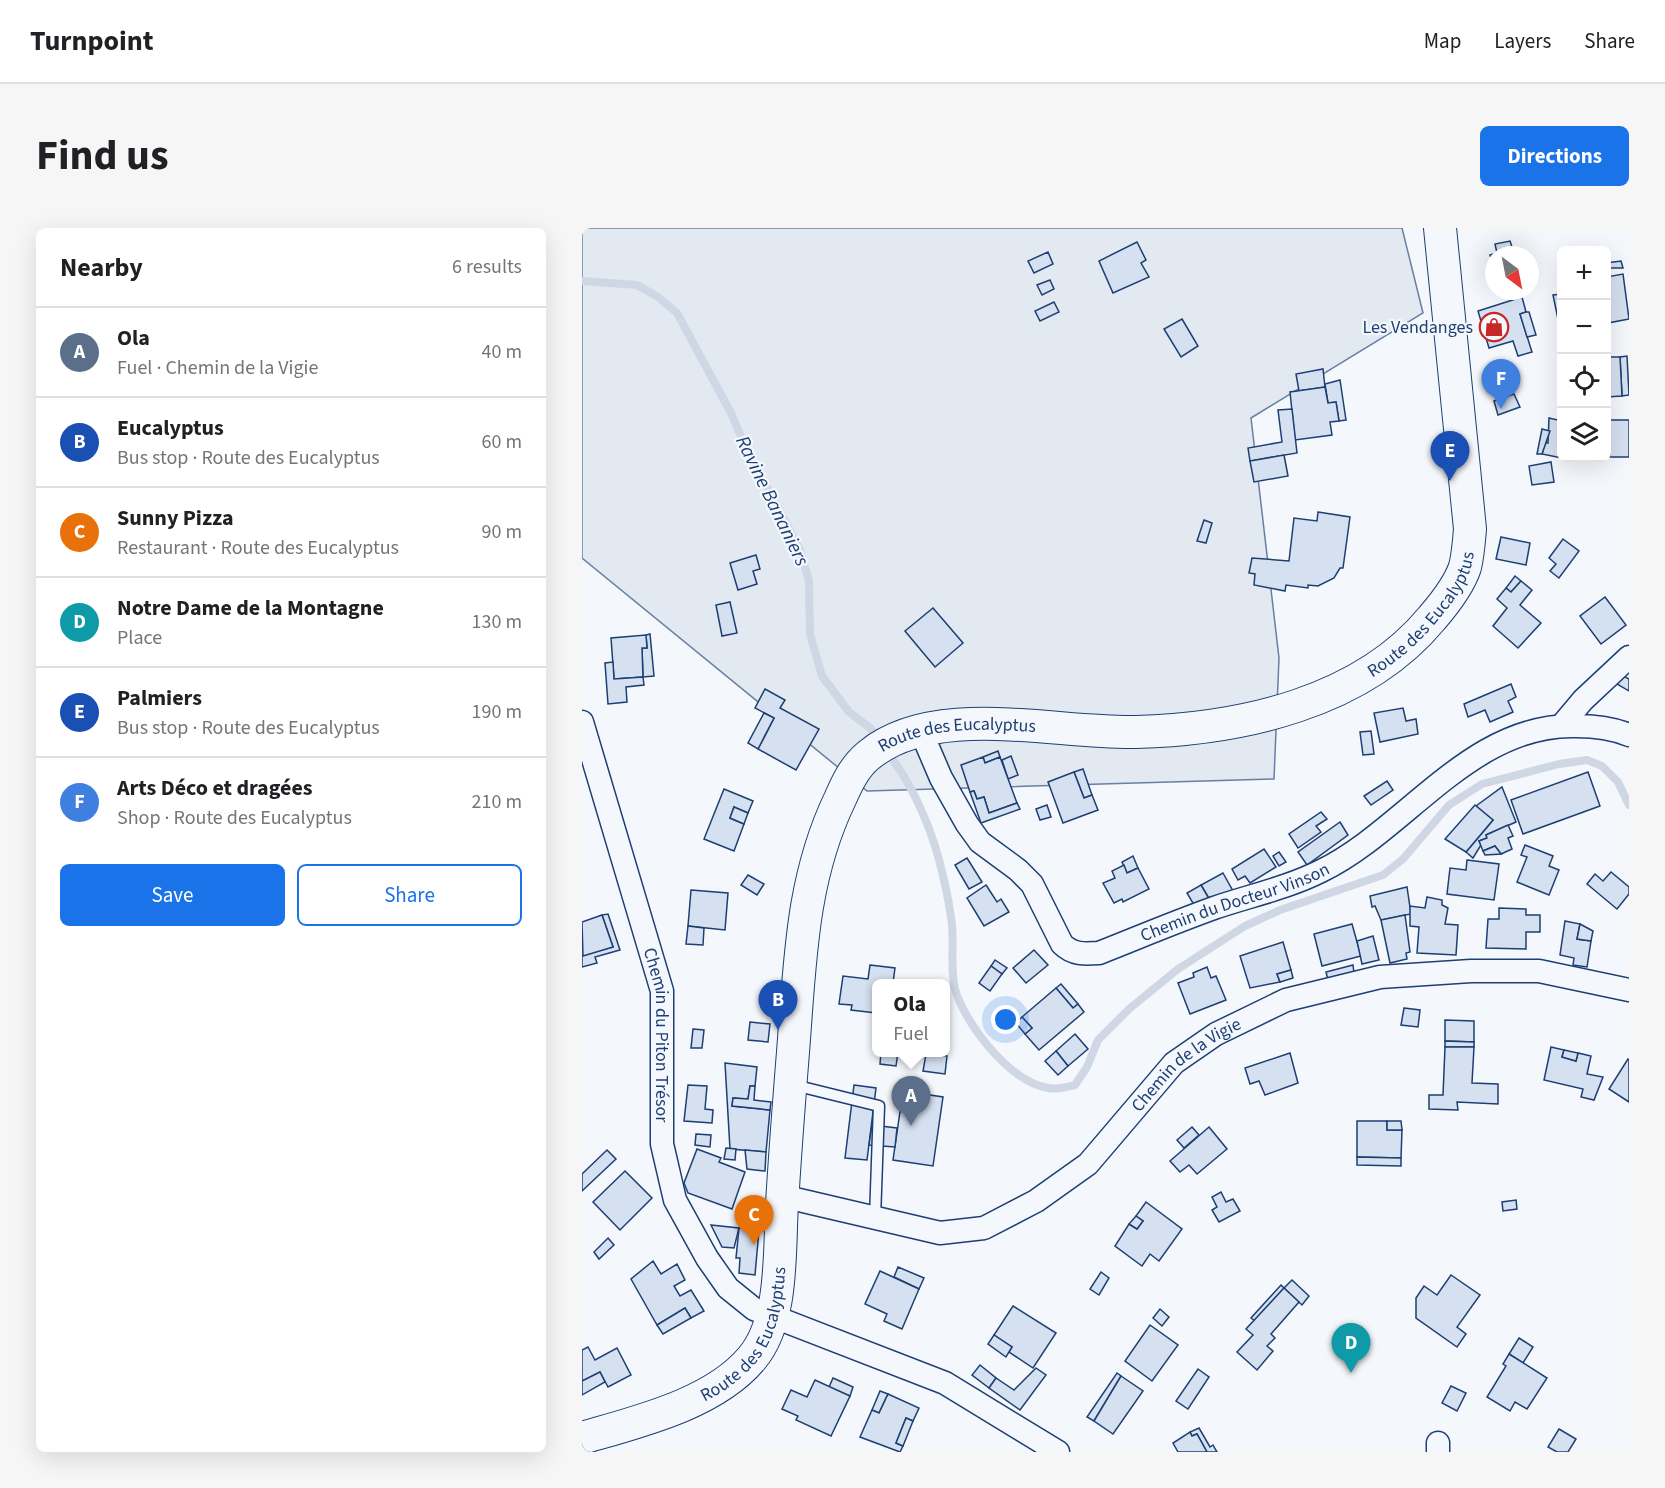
<!DOCTYPE html>
<meta charset="utf-8">
<style>
:root{--surface:#fff;--page:#f6f6f6;--text:#202124;--muted:#757577;--line:#e0e0e0;--accent:#1a73e8}
body{margin:0;font-family:"Source Sans 3",sans-serif;background:var(--page);color:var(--text)}
.controls{position:absolute;right:18px;top:18px;display:grid;overflow:hidden;border-radius:9px;box-shadow:0 6px 24px #0002}
.controls button{width:54px;height:54px;display:grid;place-items:center;padding:0;border:0;border-bottom:2px solid var(--line);background:var(--surface);color:var(--text);font:30px sans-serif}
.compass{position:absolute;left:903px;top:18px;width:54px;height:54px;border-radius:50%;background:var(--surface);box-shadow:0 6px 24px #0002;rotate:148deg}
.you{position:absolute;left:424px;top:792px;width:21px;height:21px;margin:-15px;border:4px solid #fff;border-radius:50%;background:#1a73e8;box-shadow:0 0 0 9px #1a73e833}
.badge{display:grid;place-items:center;width:39px;height:39px;border-radius:50%;background:var(--accent);color:#fff;font-size:20px;font-weight:700}
.pin{position:absolute;translate:-50% -50px;filter:drop-shadow(0 2px 3px #0008)}
.pin::after{content:'';position:absolute;top:32px;width:21px;height:18px;background:inherit;clip-path:polygon(0 0,100% 0,50% 100%)}
.popup{position:absolute;left:290px;top:751px;width:78px;height:78px;box-sizing:border-box;display:grid;place-content:center;border-radius:9px;background:var(--surface);filter:drop-shadow(0 2px 4px #0005);font-size:20px;white-space:nowrap;color:var(--muted)}
.popup b{font-size:22px;color:var(--text)}
.popup::after{content:'';position:absolute;left:50%;top:100%;margin-left:-12px;border:12px solid transparent;border-top-color:var(--surface)}
.list{margin:0;padding:0;list-style:none}
h2{display:flex;justify-content:space-between;align-items:center;height:78px;margin:0;padding:0 24px;font-size:26px}
h2 small{font-size:20px;font-weight:400;color:var(--muted)}
.list li{display:grid;grid-template-columns:39px 1fr auto;gap:18px;align-items:center;box-sizing:border-box;height:90px;padding:0 24px;border-top:2px solid var(--line)}
.list b{display:block;font-size:22px;white-space:nowrap}
.list p{margin:0;font-size:20px;white-space:nowrap;color:var(--muted)}
.list em{font-size:20px;font-style:normal;color:var(--muted)}
.actions{display:flex;gap:12px;padding:18px 24px}
.actions a{flex:1;padding:14px 0;border:2px solid var(--accent);border-radius:9px;text-align:center;font-size:21px;color:var(--accent)}
.actions .main{background:var(--accent);color:#fff}
.icon{flex:none;width:33px;height:33px;fill:none;stroke:currentColor;stroke-width:2;stroke-linecap:round;stroke-linejoin:round}
.map{position:relative;flex:none;width:1047px;height:1224px;overflow:hidden;border-radius:9px}
header{display:flex;align-items:center;gap:36px;box-sizing:border-box;height:84px;padding:0 30px;background:var(--surface);border-bottom:2px solid var(--line)}
header strong{font-size:28px}
nav{display:flex;gap:33px;margin-inline-start:auto;font-size:21px}
.intro{display:flex;align-items:center;justify-content:space-between;box-sizing:border-box;height:144px;padding:0 36px}
h1{margin:0;font-size:42px}
.button{padding:15px 27px;border-radius:9px;background:var(--accent);color:#fff;font-size:21px;font-weight:700}
main{display:flex;gap:36px;padding:0 36px}
aside{flex:1;background:var(--surface);border-radius:9px;box-shadow:0 6px 24px #0002}
.map>svg:first-child{display:block}
</style>
<header>
<strong>Turnpoint</strong>
<nav><a>Map</a><a>Layers</a><a>Share</a></nav>
</header>
<div class="intro"><h1>Find us</h1><a class="button">Directions</a></div>
<main>
<aside>
<h2>Nearby<small>6 results</small></h2>
<ul class="list">
<li><span class="badge" style="background:#5c6f8a">A</span><div><b>Ola</b><p>Fuel · Chemin de la Vigie</p></div><em>40 m</em></li>
<li><span class="badge" style="background:#1a4fb4">B</span><div><b>Eucalyptus</b><p>Bus stop · Route des Eucalyptus</p></div><em>60 m</em></li>
<li><span class="badge" style="background:#e8710a">C</span><div><b>Sunny Pizza</b><p>Restaurant · Route des Eucalyptus</p></div><em>90 m</em></li>
<li><span class="badge" style="background:#0f9aa8">D</span><div><b>Notre Dame de la Montagne</b><p>Place</p></div><em>130 m</em></li>
<li><span class="badge" style="background:#1a4fb4">E</span><div><b>Palmiers</b><p>Bus stop · Route des Eucalyptus</p></div><em>190 m</em></li>
<li><span class="badge" style="background:#3f7fe0">F</span><div><b>Arts Déco et dragées</b><p>Shop · Route des Eucalyptus</p></div><em>210 m</em></li>
</ul>
<div class="actions"><a class="main">Save</a><a>Share</a></div>
</aside>
<div class="map">
<svg width="1047" height="1224" viewBox="0 0 1047 1224">
<rect width="100%" height="100%" fill="#f4f7fb"/>
<polygon fill="#e3e9f0" stroke="#687fa3" stroke-width="1.5" points="0,0 820,0 841,85 669,190 697,430 692,551 285,563 0,330"/>
<g fill="none" stroke-linecap="round" stroke-linejoin="round">
<g stroke="#cfd7e4" stroke-width="8">
<polyline points="0,53 55,57 76,69 95,85 149,185 175,246 187,262 218,322 227,353 228,406 240,448 267,484 288,500 296,512"/>
<path d="M 305,524 C 332,558 352,606 361,648 C 365,664 368,681 370,697 C 372,719 368,740 373,761 C 383,796 428,854 466,860 C 475,862 484,859 493,857 L 505,839 L 516,812 L 547,781 L 596,741 L 663,698 L 698,682 L 801,647 L 821,631 L 867,577 L 900,556 L 977,536 L 1005,532 L 1020,538 L 1036,554 L 1047,577"/>
</g>
</g>
<g fill="#d5e0f0" stroke="#1d3f73" stroke-width="1.5">
<polygon points="928,13 931,22 936,20 938,27 912,27 912,40 908,27 915,25 913,16"/>
<polygon points="555,14 564,32 559,35 567,49 531,65 517,33"/>
<polygon points="466,24 471,36 452,45 446,33"/>
<polygon points="1039,33 1041,40 1026,40 1027,47 1024,47 1024,35"/>
<polygon points="1041,46 1047,91 1026,95 1024,49"/>
<polygon points="468,52 472,61 460,67 455,57"/>
<polygon points="980,66 980,95 977,96 971,67"/>
<polygon points="940,69 944,84 938,86 950,124 936,128 931,113 907,120 896,83"/>
<polygon points="472,74 477,84 458,93 453,83"/>
<polygon points="944,84 947,84 954,107 945,109 938,86"/>
<polygon points="600,91 616,118 599,129 582,101"/>
<polygon points="1045,128 1047,167 1040,168 1038,129"/>
<polygon points="1024,129 1038,129 1040,168 1024,169"/>
<polygon points="741,141 743,159 717,163 714,146"/>
<polygon points="758,152 764,192 757,193 754,174 746,175 743,156"/>
<polygon points="743,159 746,175 754,174 757,193 748,194 750,207 713,212 708,164"/>
<polygon points="932,166 938,179 916,187 912,173"/>
<polygon points="710,181 715,225 668,233 666,220 700,214 696,182"/>
<polygon points="967,190 980,193 980,230 990,230 990,232 960,226 963,215 966,215"/>
<rect x="1028" y="192" width="19" height="37"/>
<polygon points="960,201 968,203 960,226 955,226"/>
<polygon points="702,227 706,248 672,254 668,233"/>
<polygon points="969,234 972,254 950,257 947,238"/>
<polygon points="736,284 768,289 761,340 758,340 752,350 736,358 726,357 726,360 704,357 703,363 672,357 673,346 667,345 670,330 707,333 712,290 735,293"/>
<polygon points="622,292 630,295 624,315 615,313"/>
<polygon points="919,309 948,315 944,337 914,331"/>
<polygon points="981,311 997,323 977,350 968,343 974,336 967,330"/>
<polygon points="174,327 178,341 171,343 175,356 156,362 148,335"/>
<polygon points="933,348 939,353 929,364 924,360"/>
<polygon points="939,353 950,362 938,377 959,395 936,420 911,398 925,380 915,371 924,360 929,364"/>
<polygon points="1023,369 1044,397 1019,416 998,388"/>
<polygon points="148,374 155,405 140,408 134,377"/>
<polygon points="351,380 381,415 353,439 323,403"/>
<polygon points="68,406 72,448 61,449 60,420 65,420 64,407"/>
<polygon points="64,407 65,420 60,420 61,449 32,451 29,410"/>
<polygon points="31,434 32,451 61,449 62,457 44,459 45,474 26,476 23,435"/>
<polygon points="1040,447 1047,451 1047,463 1035,456"/>
<polygon points="929,456 934,469 926,473 931,484 908,494 903,482 886,489 882,476"/>
<polygon points="183,461 203,472 198,480 237,501 214,542 176,521 192,490 173,480"/>
<polygon points="821,480 824,493 834,491 836,506 798,514 792,485"/>
<polygon points="182,485 192,490 176,521 166,515"/>
<polygon points="789,503 792,526 781,527 778,504"/>
<polygon points="416,523 418,529 403,535 401,529"/>
<polygon points="429,528 436,547 426,551 420,532"/>
<polygon points="401,529 403,535 418,529 435,575 407,585 402,569 395,571 392,563 388,564 379,537"/>
<polygon points="501,541 510,567 502,570 492,544"/>
<polygon points="492,544 502,570 510,567 516,582 481,595 466,554"/>
<polygon points="1006,544 1018,578 941,606 929,572"/>
<polygon points="805,553 811,562 789,577 782,568"/>
<polygon points="920,559 934,594 904,607 905,610 897,613 899,617 891,630 884,624 911,592 894,578"/>
<polygon points="142,561 171,573 166,585 152,579 148,590 162,596 152,623 122,611"/>
<polygon points="392,563 395,571 402,569 407,585 435,575 438,581 399,595 388,564"/>
<polygon points="465,577 469,589 458,592 454,581"/>
<polygon points="893,577 911,592 884,624 863,611"/>
<polygon points="152,579 166,585 162,596 148,590"/>
<polygon points="739,584 745,591 734,598 739,604 716,620 707,606"/>
<polygon points="758,594 766,607 725,637 716,624"/>
<polygon points="926,597 931,608 926,610 930,621 919,626 913,618 901,623 897,613 905,610 904,607"/>
<polygon points="943,617 971,628 967,638 977,642 967,667 935,654 945,629 939,627"/>
<polygon points="913,618 919,626 903,627 901,623"/>
<polygon points="682,621 694,639 668,655 663,648 656,652 650,641"/>
<polygon points="697,624 704,634 697,638 691,628"/>
<polygon points="551,628 556,640 545,645 540,634"/>
<polygon points="385,630 400,654 387,661 373,637"/>
<polygon points="885,632 917,636 912,672 865,666 868,640 884,642"/>
<polygon points="542,637 545,645 556,640 567,661 541,674 540,671 532,675 521,655 533,650 530,643"/>
<polygon points="1029,644 1047,659 1047,666 1035,681 1005,656 1013,646 1021,653"/>
<polygon points="641,645 651,663 629,674 619,657"/>
<polygon points="166,647 182,656 175,667 159,657"/>
<polygon points="404,657 415,674 419,671 427,684 402,698 385,670"/>
<polygon points="619,657 629,674 612,677 605,665"/>
<polygon points="825,659 829,686 799,692 793,678 790,679 788,668"/>
<polygon points="109,662 146,665 143,702 106,698"/>
<polygon points="845,669 860,672 860,677 866,680 863,696 876,697 874,727 835,725 837,699 828,698 828,678 843,680"/>
<polygon points="917,680 944,681 944,687 958,687 958,704 944,704 944,721 904,720 906,691 917,691"/>
<polygon points="26,686 38,722 13,729 15,735 0,739 0,727 31,719 20,687"/>
<polygon points="20,687 31,719 1,728 0,694"/>
<polygon points="823,687 828,724 824,725 825,731 808,735 799,692"/>
<polygon points="983,693 998,696 995,711 1009,713 1005,739 991,737 992,730 978,727"/>
<polygon points="770,696 779,728 740,738 732,706"/>
<polygon points="998,696 1011,703 1009,713 995,711"/>
<polygon points="106,698 122,700 121,717 104,716"/>
<polygon points="791,708 797,732 780,736 775,713"/>
<polygon points="701,714 709,742 695,746 698,754 668,760 658,728"/>
<polygon points="452,722 466,737 444,755 431,740"/>
<polygon points="413,732 425,740 420,746 409,738"/>
<polygon points="288,737 313,740 311,755 315,756 294,756 294,785 269,782 270,777 257,776 261,748 286,751"/>
<polygon points="771,737 772,745 746,752 744,744"/>
<polygon points="409,738 420,746 408,763 397,755"/>
<polygon points="625,739 629,750 634,748 644,772 608,786 596,755 612,749 611,745"/>
<polygon points="709,742 711,750 698,754 695,746"/>
<polygon points="479,756 496,776 491,780 474,760"/>
<polygon points="474,760 491,780 496,776 502,784 457,822 443,806 450,800 440,789"/>
<polygon points="822,780 838,782 836,799 819,797"/>
<polygon points="440,789 450,800 443,806 434,795"/>
<polygon points="863,792 892,793 892,814 863,813"/>
<polygon points="168,794 188,796 186,814 166,812"/>
<polygon points="111,801 122,802 120,820 109,820"/>
<polygon points="493,806 506,821 486,838 474,823"/>
<polygon points="863,813 892,814 892,819 863,819"/>
<polygon points="863,819 892,819 890,855 916,856 916,876 875,874 876,882 847,881 847,867 861,867"/>
<polygon points="969,819 982,822 980,829 994,833 996,825 1009,828 1005,846 1021,849 1012,872 999,869 1001,861 962,852"/>
<polygon points="982,822 996,825 994,833 980,829"/>
<polygon points="474,823 486,838 476,847 463,833"/>
<polygon points="299,824 316,824 314,838 298,836"/>
<polygon points="708,825 716,855 683,867 677,853 668,856 663,840"/>
<polygon points="344,826 365,828 363,846 341,843"/>
<polygon points="1046,831 1047,832 1047,874 1027,861"/>
<polygon points="143,835 175,839 173,858 168,858 166,871 151,870 150,878 188,882 184,924 148,921"/>
<polygon points="106,857 125,858 123,881 131,882 130,895 102,893"/>
<polygon points="272,857 294,860 285,932 263,930"/>
<polygon points="168,858 173,858 172,872 189,874 188,882 150,878 151,870 166,871"/>
<polygon points="321,863 361,869 351,938 311,932"/>
<polygon points="775,893 805,893 805,902 820,902 819,930 775,929"/>
<polygon points="805,893 819,893 820,902 805,902"/>
<polygon points="290,897 315,900 313,919 287,917"/>
<polygon points="610,899 617,907 602,920 595,912"/>
<polygon points="627,899 645,921 615,946 607,937 598,944 588,933"/>
<polygon points="114,906 129,907 128,919 113,917"/>
<polygon points="144,920 154,921 153,932 142,931"/>
<polygon points="115,921 139,930 137,934 163,944 150,981 106,965 102,955"/>
<polygon points="25,922 34,931 0,963 0,946"/>
<polygon points="163,922 184,924 183,943 165,941"/>
<polygon points="775,929 819,930 819,938 775,937"/>
<polygon points="43,943 70,970 38,1002 11,974"/>
<polygon points="639,964 644,974 651,971 658,983 637,994 630,982 635,979 630,969"/>
<polygon points="934,972 935,981 921,983 920,974"/>
<polygon points="564,974 600,1001 577,1033 568,1026 560,1038 533,1018 547,996 555,1001 561,993 554,988"/>
<polygon points="554,988 561,993 555,1001 547,996"/>
<polygon points="129,997 157,1000 152,1020 140,1019"/>
<polygon points="157,1000 177,1002 173,1047 157,1045 158,1030 154,1030"/>
<polygon points="26,1010 32,1017 17,1031 12,1024"/>
<polygon points="71,1033 79,1046 95,1036 103,1052 92,1058 98,1068 109,1062 122,1083 109,1090 103,1080 75,1097 49,1051"/>
<polygon points="316,1039 342,1050 337,1061 312,1049"/>
<polygon points="298,1043 337,1061 320,1101 302,1093 305,1086 283,1076"/>
<polygon points="519,1044 527,1050 517,1067 508,1061"/>
<polygon points="869,1047 898,1067 875,1099 884,1106 875,1119 834,1090 834,1070 842,1058 855,1067"/>
<polygon points="710,1052 727,1068 720,1077 702,1060"/>
<polygon points="699,1057 702,1060 673,1093 669,1090"/>
<polygon points="702,1060 717,1074 689,1106 693,1110 685,1118 691,1123 675,1142 655,1124 671,1107 664,1101"/>
<polygon points="431,1078 474,1105 451,1140 427,1124 430,1119 412,1107"/>
<polygon points="103,1080 109,1090 81,1106 75,1097"/>
<polygon points="578,1081 587,1089 580,1098 571,1090"/>
<polygon points="568,1097 596,1117 570,1153 543,1133"/>
<polygon points="412,1107 430,1119 424,1129 406,1116"/>
<polygon points="937,1110 951,1119 941,1135 927,1126"/>
<polygon points="6,1119 13,1132 35,1120 49,1147 26,1159 18,1144 0,1153 0,1122"/>
<polygon points="927,1126 965,1150 945,1181 933,1174 928,1183 905,1169 924,1138 921,1136"/>
<polygon points="398,1137 414,1150 407,1160 390,1147"/>
<polygon points="454,1140 464,1147 438,1182 407,1160 414,1150 432,1162"/>
<polygon points="616,1141 627,1149 606,1181 594,1173"/>
<polygon points="18,1144 23,1154 0,1167 0,1153"/>
<polygon points="535,1145 539,1148 512,1193 505,1189"/>
<polygon points="539,1148 561,1163 531,1206 512,1193"/>
<polygon points="251,1150 271,1159 268,1168 247,1159"/>
<polygon points="233,1152 268,1168 249,1208 214,1192 216,1188 200,1181 209,1162 225,1169"/>
<polygon points="869,1158 884,1165 875,1183 860,1175"/>
<polygon points="298,1163 306,1166 297,1185 290,1182"/>
<polygon points="306,1166 337,1180 331,1193 324,1190 314,1215 321,1218 318,1224 278,1209 290,1182 297,1185"/>
<polygon points="324,1190 331,1193 321,1218 314,1215"/>
<polygon points="617,1200 628,1219 631,1217 635,1224 625,1224 615,1206 610,1208 608,1204"/>
<polygon points="977,1201 994,1211 986,1224 975,1224 966,1219"/>
<polygon points="608,1204 610,1208 615,1206 625,1224 596,1224 591,1215"/>
</g>
<g fill="none" stroke-linecap="round" stroke-linejoin="round">
<g stroke="#1d3f73" stroke-width="13">
<polyline id="service" points="212,857 297,878 293,990"/>
</g>
<g stroke="#1d3f73" stroke-width="25">
<g id="minor">
<path id="s1" d="M 0,494 L 80,763 L 80,916 L 93,972 L 125,1030 L 146,1060 L 172,1081 L 363,1155 L 476,1224"/>
<polyline points="980,497 1001,472 1047,429"/>
<path id="s2" d="M 338,501 L 359,550 L 385,596 L 398,614 L 436,642 L 450,656 L 480,716 C 491,727 503,726 517,725 C 555,710 593,694 632,680 C 667,668 705,660 739,643 C 824,602 889,495 994,498 C 1013,498 1030,500 1047,507"/>
<path id="s3" d="M 200,968 L 358,1005 L 402,1000 L 454,973 L 506,936 L 592,835 L 634,806 L 704,772 L 798,749 L 889,743 L 957,743 L 1047,762"/>
<polyline points="856,1215 856,1224"/>
</g>
</g>
<g stroke="#1d3f73" stroke-width="34">
<g id="secondary">
<path id="s4" d="M 0,1210 C 55,1194 132,1176 170,1130 C 202,1092 197,1023 200,976 C 203,925 207,874 211,824 C 218,736 219,652 258,571 C 265,555 273,538 287,527 C 353,473 473,506 554,504 C 659,501 780,475 850,390 C 863,375 877,357 883,339 C 886,327 887,313 888,301 L 858,0"/>
</g>
</g>
<use href="#service" stroke="#f4f7fb" stroke-width="10"/>
<use href="#minor" stroke="#f4f7fb" stroke-width="22"/>
<use href="#secondary" stroke="#f4f7fb" stroke-width="32"/>
</g>
<defs>
<g id="shop-ring" transform="scale(1.5)"><circle r="9.5" fill="#f4f7fb" stroke="#c62828" stroke-width="1.5"/><path d="M-5-2.5h2.3a2.7 3.5 0 0 1 5.4 0H5L5.5 6h-11ZM-1.5-2.5h3a1.5 2.3 0 0 0-3 0Z" fill="#c62828"/></g>
</defs>
<g fill-rule="evenodd">
<use href="#shop-ring" x="912" y="99"/>
</g>
<g text-anchor="middle" dominant-baseline="central" stroke-width="4.5" stroke-linejoin="round" paint-order="stroke">
<g font-size="18" fill="#1d3f73" stroke="#f4f7fb" text-anchor="end">
<text x="891" y="99">Les Vendanges</text>
</g>
<g font-size="18" fill="#1d3f73" stroke="#f4f7fb">
<text stroke="none"><textPath href="#s4" startOffset="1412">Route des Eucalyptus</textPath></text>
<text stroke="none"><textPath href="#s4" startOffset="908">Route des Eucalyptus</textPath></text>
<text stroke="none"><textPath href="#s2" startOffset="447">Chemin du Docteur Vinson</textPath></text>
<text stroke="none"><textPath href="#s1" startOffset="324">Chemin du Piton Trésor</textPath></text>
<text stroke="none"><textPath href="#s3" startOffset="470">Chemin de la Vigie</textPath></text>
<text stroke="none"><textPath href="#s4" startOffset="207">Route des Eucalyptus</textPath></text>
</g>
<g font-size="20" font-style="italic" fill="#1d3f73" stroke="#f4f7fb">
<text transform="translate(190 273) rotate(64)">Ravine Bananiers</text>
</g>
</g>
</svg>
<div class="controls">
<button>+</button>
<button>−</button>
<button><svg class="icon" aria-label="locate" viewBox="0 0 24 24"><circle cx="12" cy="12" r="6"/><path d="M12 2v4M12 18v4M2 12h4M18 12h4"/></svg></button>
<button><svg class="icon" aria-label="layers" viewBox="0 0 24 24"><path d="M12 4l9 5-9 5-9-5zM3 14l9 5 9-5"/></svg></button>
</div>
<svg class="compass" viewBox="-18 -18 36 36"><path d="M0-13l5 13h-10z" fill="#e53935"/><path d="M0 13l5-13h-10z" fill="#757577"/></svg>
<div class="you"></div>
<div class="pin badge" style="left:329px;top:898px;background:#5c6f8a">A</div>
<div class="popup"><b>Ola</b>Fuel</div>
<div class="pin badge" style="left:196px;top:802px;background:#1a4fb4">B</div>
<div class="pin badge" style="left:172px;top:1017px;background:#e8710a">C</div>
<div class="pin badge" style="left:769px;top:1145px;background:#0f9aa8">D</div>
<div class="pin badge" style="left:868px;top:253px;background:#1a4fb4">E</div>
<div class="pin badge" style="left:919px;top:181px;background:#3f7fe0">F</div>
</div>
</main>
